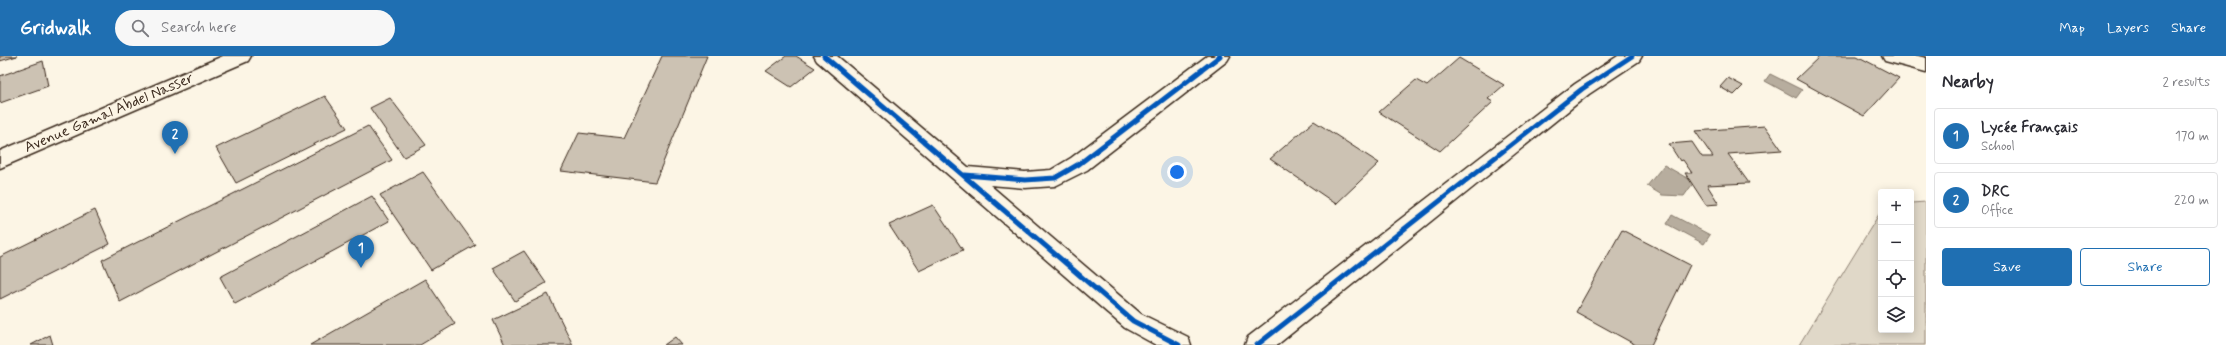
<!DOCTYPE html>
<meta charset="utf-8">
<style>
:root{--surface:#fff;--page:#f7f7f7;--text:#2b2b33;--muted:#7c7c81;--line:#e1e1e2;--accent:#1f6fb2}
body{margin:0;font-family:Mynerve,sans-serif;background:var(--page);color:var(--text)}
.controls{position:absolute;right:12px;bottom:12px;display:grid;overflow:hidden;border-radius:4px;box-shadow:0 2px 10px #0003}
.controls button{width:36px;height:36px;display:grid;place-items:center;padding:0;border:0;border-bottom:1px solid var(--line);background:var(--surface);color:var(--text);font:20px sans-serif}
.you{position:absolute;left:1177px;top:116px;width:14px;height:14px;margin:-10px;border:3px solid #fff;border-radius:50%;background:#1a73e8;box-shadow:0 0 0 6px #1a73e833}
.badge{display:grid;place-items:center;width:26px;height:26px;border-radius:50%;background:var(--accent);color:#fff;font-size:13px;font-weight:700}
.pin{position:absolute;translate:-50% -33px;filter:drop-shadow(0 1px 2px #0008)}
.pin::after{content:'';position:absolute;top:21px;width:14px;height:12px;background:inherit;clip-path:polygon(0 0,100% 0,50% 100%)}
.list{margin:0;padding:0;list-style:none}
h2{display:flex;justify-content:space-between;align-items:center;height:52px;margin:0;padding:0 16px;font-size:17px}
h2 small{font-size:13px;font-weight:400;color:var(--muted)}
.list li{display:grid;grid-template-columns:26px 1fr auto;gap:12px;align-items:center;box-sizing:border-box;height:56px;margin:0 8px 8px;padding:0 8px;border:1px solid var(--line);border-radius:4px}
.list b{display:block;font-size:15px;white-space:nowrap}
.list p{margin:0;font-size:13px;white-space:nowrap;color:var(--muted)}
.list em{font-size:13px;font-style:normal;color:var(--muted)}
.actions{display:flex;gap:8px;padding:12px 16px}
.actions a{flex:1;padding:9px 0;border:1px solid var(--accent);border-radius:4px;text-align:center;font-size:14px;color:var(--accent)}
.actions .main{background:var(--accent);color:#fff}
.icon{flex:none;width:22px;height:22px;fill:none;stroke:currentColor;stroke-width:2;stroke-linecap:round;stroke-linejoin:round}
.map{position:relative;flex:none;width:1926px;height:289px;overflow:hidden}
header{display:flex;align-items:center;gap:24px;box-sizing:border-box;height:56px;padding:0 20px;background:var(--accent);color:#fff}
header strong{font-size:19px}
nav{display:flex;gap:22px;margin-inline-start:auto;font-size:14px}
.search{width:280px;height:36px;background:var(--page);display:flex;align-items:center;gap:10px;box-sizing:border-box;padding:0 14px;border-radius:22px;color:var(--muted);font-size:15px}
main{display:flex}
aside{flex:1;background:var(--surface)}
.map>svg:first-child{display:block}
</style>
<header>
<strong>Gridwalk</strong>
<div class="search"><svg class="icon" aria-label="search" viewBox="0 0 24 24"><circle cx="10" cy="10" r="6"/><path d="M15 15l6 6"/></svg>Search here</div>
<nav><a>Map</a><a>Layers</a><a>Share</a></nav>
</header>
<main>
<div class="map">
<svg width="1926" height="289" viewBox="0 0 1926 289">
<rect width="100%" height="100%" fill="#fcf5e5"/>
<filter id="ink" filterUnits="userSpaceOnUse"><feTurbulence type="fractalNoise" baseFrequency=".025" numOctaves="2"/><feDisplacementMap in="SourceGraphic" scale="8" xChannelSelector="R" yChannelSelector="G"/><feConvolveMatrix kernelMatrix="1 2 1 2 8 2 1 2 1" color-interpolation-filters="sRGB"/></filter>
<g filter="url(#ink)">
<polygon fill="#e0d8c8" stroke="#8e8173" points="1926,146 1926,289 1799,289 1881,155 1881,274 1911,274 1911,147"/>
<g fill="#b7ad9e" stroke="#85796b">
<polygon points="1770,18 1802,34 1796,42 1765,25"/>
<polygon points="1664,109 1694,126 1684,140 1662,139 1647,130"/>
<polygon points="1672,159 1710,179 1704,188 1667,168"/>
</g>
<g fill="#ccc2b3" stroke="#3b2a1e">
<polygon points="0,0 17,0 0,5"/>
<polygon points="662,0 707,0 655,126 561,115 579,77 624,82"/>
<polygon points="786,0 796,0 815,12 791,31 766,15"/>
<polygon points="1820,0 1857,0 1899,22 1864,60 1796,23"/>
<polygon points="1459,2 1504,29 1488,43 1493,46 1440,95 1379,56 1416,24 1427,30"/>
<polygon points="43,5 48,30 0,47 0,20"/>
<polygon points="1728,22 1743,30 1734,39 1720,31"/>
<polygon points="325,40 347,72 236,127 216,92"/>
<polygon points="390,42 426,89 404,101 370,52"/>
<polygon points="1314,65 1379,107 1336,148 1270,103"/>
<polygon points="368,70 392,104 120,246 102,204"/>
<polygon points="1765,70 1782,94 1728,98 1749,127 1707,129 1719,148 1706,149 1685,117 1692,117 1683,104 1680,105 1669,88 1692,86 1702,101 1713,101 1695,75"/>
<polygon points="423,116 475,189 431,214 380,139"/>
<polygon points="372,140 389,165 235,248 220,221"/>
<polygon points="933,149 963,194 919,215 889,169"/>
<polygon points="95,154 110,188 0,243 0,201"/>
<polygon points="1622,174 1690,209 1651,289 1636,289 1576,256"/>
<polygon points="524,195 546,227 515,245 493,212"/>
<polygon points="425,223 455,268 420,289 310,289"/>
<polygon points="548,238 573,289 505,289 493,264"/>
<polygon points="50,279 53,289 31,289"/>
<polygon points="675,281 682,289 664,289"/>
</g>
<g fill="none" stroke-linecap="round" stroke-linejoin="round">
<g stroke="#3b2a1e" stroke-width="3">
<g id="minor">
<polygon points="814,0 837,0 968,111 1025,116 1051,114 1071,102 1207,0 1230,0 1227,5 1087,114 1055,130 1025,132 990,129 1141,258 1188,281 1191,289 1156,289 1125,272 817,5"/>
<polygon points="1618,0 1642,0 1639,5 1589,38 1277,289 1245,289 1248,281 1575,28"/>
<polygon points="1882,0 1918,0 1926,2 1926,16 1885,5"/>
</g>
</g>
<g stroke="#3b2a1e" stroke-width="3">
<polygon id="tertiary" points="223,0 251,0 248,5 0,112 0,95"/>
</g>
<use href="#minor" fill="#fcf5e5" fill-rule="evenodd"/>
<use href="#tertiary" fill="#fcf5e5" fill-rule="evenodd"/>
<g stroke="#fcf5e5" stroke-width="8">
<g id="cycleway">
<polyline points="824,0 1133,265 1179,289"/>
<polyline points="965,119 1025,124 1055,122 1079,108 1220,0"/>
<polyline points="1257,289 1582,33 1632,0"/>
</g>
</g>
<use href="#cycleway" stroke="#0057b8" stroke-width="5"/>
</g>
</g>
<g text-anchor="middle" dominant-baseline="central" stroke-width="3" stroke-linejoin="round" paint-order="stroke">
<g font-size="15" fill="#3b2a1e" stroke="#fcf5e5">
<text transform="translate(109 57) rotate(-23)">Avenue Gamal Abdel Nasser</text>
</g>
</g>
</svg>
<div class="controls">
<button>+</button>
<button>−</button>
<button><svg class="icon" aria-label="locate" viewBox="0 0 24 24"><circle cx="12" cy="12" r="6"/><path d="M12 2v4M12 18v4M2 12h4M18 12h4"/></svg></button>
<button><svg class="icon" aria-label="layers" viewBox="0 0 24 24"><path d="M12 4l9 5-9 5-9-5zM3 14l9 5 9-5"/></svg></button>
</div>
<div class="you"></div>
<div class="pin badge" style="left:361px;top:212px">1</div>
<div class="pin badge" style="left:175px;top:98px">2</div>
</div>
<aside>
<h2>Nearby<small>2 results</small></h2>
<ul class="list">
<li><span class="badge">1</span><div><b>Lycée Français</b><p>School</p></div><em>170 m</em></li>
<li><span class="badge">2</span><div><b>DRC</b><p>Office</p></div><em>220 m</em></li>
</ul>
<div class="actions"><a class="main">Save</a><a>Share</a></div>
</aside>
</main>
